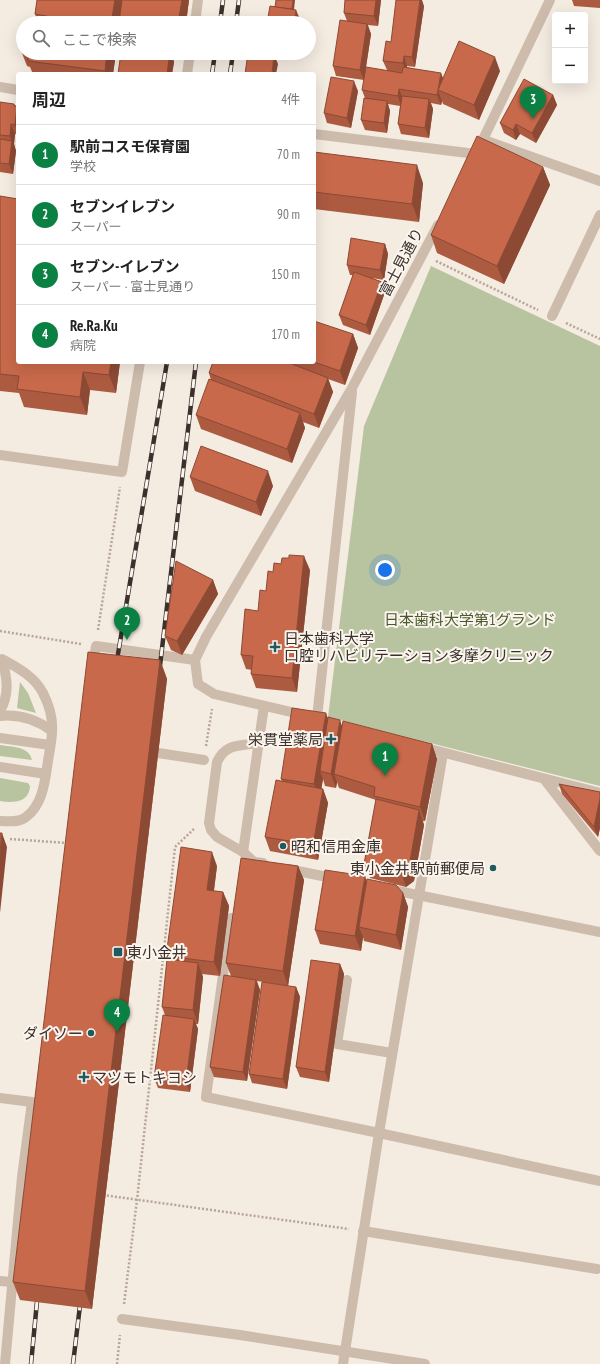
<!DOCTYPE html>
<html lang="ja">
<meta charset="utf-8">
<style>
:root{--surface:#fff;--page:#f6f6f6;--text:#222;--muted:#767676;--line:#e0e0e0;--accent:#0b8043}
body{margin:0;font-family:"PT Sans Narrow","Noto Sans JP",sans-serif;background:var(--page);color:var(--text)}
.controls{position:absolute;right:12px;top:12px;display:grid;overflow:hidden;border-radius:4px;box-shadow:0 4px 16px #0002}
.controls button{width:36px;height:36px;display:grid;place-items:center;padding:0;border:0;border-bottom:1px solid var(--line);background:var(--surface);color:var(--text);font:20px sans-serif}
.you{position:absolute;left:385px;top:570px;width:14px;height:14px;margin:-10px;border:3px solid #fff;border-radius:50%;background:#1a73e8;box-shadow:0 0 0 6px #1a73e833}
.badge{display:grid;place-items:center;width:26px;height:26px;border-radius:50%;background:var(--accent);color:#fff;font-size:13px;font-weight:700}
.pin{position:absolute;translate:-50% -33px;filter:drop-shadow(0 1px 2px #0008)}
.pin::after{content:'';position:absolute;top:21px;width:14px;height:12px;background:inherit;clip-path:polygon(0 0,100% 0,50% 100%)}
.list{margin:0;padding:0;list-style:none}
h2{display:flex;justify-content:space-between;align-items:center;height:52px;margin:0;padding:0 16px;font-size:17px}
h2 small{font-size:13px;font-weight:400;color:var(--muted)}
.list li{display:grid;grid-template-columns:26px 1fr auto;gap:12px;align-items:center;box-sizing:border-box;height:60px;padding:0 16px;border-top:1px solid var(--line)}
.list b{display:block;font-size:15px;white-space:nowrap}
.list p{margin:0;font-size:13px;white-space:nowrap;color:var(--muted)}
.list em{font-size:13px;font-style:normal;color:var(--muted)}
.icon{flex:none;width:22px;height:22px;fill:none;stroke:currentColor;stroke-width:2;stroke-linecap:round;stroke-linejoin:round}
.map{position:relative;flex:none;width:600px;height:1364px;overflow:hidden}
.search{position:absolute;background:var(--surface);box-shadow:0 4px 16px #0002;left:16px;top:16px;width:300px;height:44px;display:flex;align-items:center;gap:10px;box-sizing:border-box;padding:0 14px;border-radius:22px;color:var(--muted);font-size:15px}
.panel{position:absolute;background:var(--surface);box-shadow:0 4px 16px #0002;left:16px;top:72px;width:300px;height:292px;border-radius:4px}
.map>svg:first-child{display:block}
</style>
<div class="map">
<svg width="600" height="1364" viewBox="0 0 600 1364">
<rect width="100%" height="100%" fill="#f4ebe1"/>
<g fill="#b8c4a0">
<polygon points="431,266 600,346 600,786 328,717 364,426"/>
<polygon points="20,682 28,693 36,713 17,708"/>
<path d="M 0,745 C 12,747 29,746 32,760 L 0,756 Z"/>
<path d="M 0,778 L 28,783 L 30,786 C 29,803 13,803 0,801 Z"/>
</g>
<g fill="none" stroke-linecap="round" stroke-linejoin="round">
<g stroke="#b9a596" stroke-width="2.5" stroke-dasharray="2 2" stroke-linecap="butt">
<polyline points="436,261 538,310"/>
<polyline points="566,323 600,339"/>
<polyline points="98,630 120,487"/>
<polyline points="0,631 81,644"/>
<polyline points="206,746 212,709"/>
<polyline points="10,839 67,843"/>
<polyline points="103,1195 349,1229"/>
<polyline points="124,1304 137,1200 175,847 195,828"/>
<polyline points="117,1364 120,1335"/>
</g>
<g stroke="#cdbbac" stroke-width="10">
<polyline points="195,23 198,0"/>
<polyline points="187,74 190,53"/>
<polyline points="0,87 18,90"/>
<polyline points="314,134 476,154"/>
<polyline points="484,140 600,181"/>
<polyline points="477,152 550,0"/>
<polyline points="552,316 600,215"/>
<polyline points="0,455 122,472 140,362"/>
<polyline points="93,666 96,646 195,660"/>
<path d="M 0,711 C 10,694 7,677 2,659 C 18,668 34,676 43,693 C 49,705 53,719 52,731 C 52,739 50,748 49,755 C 45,776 45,803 26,817 C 19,823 9,821 0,821"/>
<polyline points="304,715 214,694 198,684 195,660 206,637 352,388 438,225"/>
<path d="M 0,716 C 19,714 37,720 52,731"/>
<polyline points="317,718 352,392"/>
<polyline points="0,738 50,745"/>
<path d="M 259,743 C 240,746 226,743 217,762 L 209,823 L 211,830 L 217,837 L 243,852 L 254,862 L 263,863"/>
<polyline points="422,747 600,793"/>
<polyline points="145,751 204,760"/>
<polyline points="0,767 46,774"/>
<polyline points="544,779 600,851"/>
<polyline points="243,852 264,706"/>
<polyline points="288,869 337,879"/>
<polyline points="388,889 600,932"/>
<polyline points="231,918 206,1097 379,1133 600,1181"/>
<polyline points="347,980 337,1044 392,1053"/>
<polyline points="0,1098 32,1102 22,1177 5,1364"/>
<polyline points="363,1231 597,1269"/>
<polyline points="0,1281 12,1282"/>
<polyline points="122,1319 240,1335 425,1364"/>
<polyline points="343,1364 379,1133 443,753"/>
</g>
<g stroke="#3b302b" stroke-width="4.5">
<g id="rail">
<polyline points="220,23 223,0"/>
<polyline points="236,23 239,0"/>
<polyline points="212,74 215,53"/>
<polyline points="230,74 233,53"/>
<polyline points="116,666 167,362"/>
<polyline points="159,674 196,362"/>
<polyline points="31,1364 38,1291"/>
<polyline points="73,1364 81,1297"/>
</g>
</g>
<use href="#rail" stroke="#fbf5ee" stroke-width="3" stroke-dasharray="9" stroke-linecap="butt"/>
</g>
<g fill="#ac5a40">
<polygon points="37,0 189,0 186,23 38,23 35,14"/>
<polygon points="345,0 381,0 378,26 368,25 371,34 364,80 336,76 333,66 347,21 344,13"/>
<polygon points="572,0 600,0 600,8 574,6"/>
<polygon points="424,6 415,67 407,66 407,67 443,78 500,71 479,120 443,104 442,101 441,105 431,103 433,109 429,138 401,134 398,124 400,106 388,104 390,111 387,133 365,130 361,120 365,98 362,90 387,70 383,61 391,42"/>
<polygon points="23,28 23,53 116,53 113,74 33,74 30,67 27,66 20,48"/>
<polygon points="121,53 181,53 181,58 172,57 174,62 172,74 118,74"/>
<polygon points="358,91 351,128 327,123 324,113"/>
<polygon points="553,95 557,105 536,143 520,134 516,140 504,133 500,123"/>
<polygon points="0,102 17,106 18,108 18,135 15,134 14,144 16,151 13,174 0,172"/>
<polygon points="314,152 423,183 419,222 314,209"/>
<polygon points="543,167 550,185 504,284 437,253 431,235"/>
<polygon points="0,196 18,362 120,362 116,393 90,390 87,415 24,407 19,393 0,391"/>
<polygon points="385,244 388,254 384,280 372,278 382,282 385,292 370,335 343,325 339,315 353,275 350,275 347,265"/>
<polygon points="353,334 358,348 345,385 328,379 333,392 319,428 303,422 305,428 292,463 201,429 196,415 211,380 209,373 213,362 314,362"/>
<polygon points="190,477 273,486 261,516 195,491"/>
<polygon points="310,570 297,692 256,688 251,674 252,670 246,669 241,655 273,572"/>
<polygon points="213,580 218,594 182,655 171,650 165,636"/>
<polygon points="160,660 167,679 92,1309 20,1300 13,1282"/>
<polygon points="328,719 342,726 432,744 437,759 425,821 423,821 424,825 414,881 406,887 370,878 364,864 376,800 339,788 337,782 336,788 325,786 323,779 321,789 323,789 328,803 318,860 270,851 265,837 282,781 281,779"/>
<polygon points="559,784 600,792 600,829 600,828 598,837 562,794"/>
<polygon points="217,866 214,891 223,892 229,906 220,976 202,974 203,977 198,1024 196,1024 198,1029 190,1092 158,1088 154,1078 165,1015 162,1007 168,959 166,956"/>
<polygon points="298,866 304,880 288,986 257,981 260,990 247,1081 214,1077 210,1067 231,976 226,963"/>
<polygon points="366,881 403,893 408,907 401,950 364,941 363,937 361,951 320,944 315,930"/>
<polygon points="340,964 344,974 329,1082 300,1077 296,1067"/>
<polygon points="296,987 300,997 287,1089 252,1083 249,1074"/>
</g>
<g fill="#8c4a34">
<polygon points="115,0 124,0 120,23 111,23"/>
<polygon points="182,0 189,0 186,23 178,23"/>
<polygon points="293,0 295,0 293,19 291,14"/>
<polygon points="376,0 381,0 378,26 374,16"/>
<polygon points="420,0 422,0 424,6 415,67 412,57"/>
<polygon points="296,10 300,19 299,23 294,23"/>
<polygon points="367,24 371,34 364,80 360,70"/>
<polygon points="107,53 116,53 113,74 106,74 105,71"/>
<polygon points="170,53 171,53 174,62 172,74 167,74"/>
<polygon points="179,53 181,53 181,58"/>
<polygon points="274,54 278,64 276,74 272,74"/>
<polygon points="404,56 407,66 406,73 403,63"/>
<polygon points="495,57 500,71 479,120 474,105"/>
<polygon points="441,73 445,83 438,90"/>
<polygon points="354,81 358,91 351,128 347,118"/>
<polygon points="399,89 403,99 401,106 398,96"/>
<polygon points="438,91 442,101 441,105 437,95"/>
<polygon points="553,95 557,105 536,143 532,133"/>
<polygon points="429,99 433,109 429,138 425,128"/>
<polygon points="387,101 390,111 387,133 384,123"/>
<polygon points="14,104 17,111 17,106 18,108 18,134 15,125"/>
<polygon points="11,124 15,134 14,144 16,151 13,174 9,164 12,142 10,136"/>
<polygon points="516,124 520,134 516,140 513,130"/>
<polygon points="417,165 423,183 419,222 412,204"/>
<polygon points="543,167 550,185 504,284 497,266"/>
<polygon points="385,244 388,254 384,280 380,270"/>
<polygon points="382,282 385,292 370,335 366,325"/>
<polygon points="353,334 358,348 345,385 340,371"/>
<polygon points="111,362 120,362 116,393 109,375"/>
<polygon points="83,372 90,390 87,415 80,397"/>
<polygon points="328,378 333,392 319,428 314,414"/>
<polygon points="300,413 305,428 292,463 287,449"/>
<polygon points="268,471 273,486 261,516 256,502"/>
<polygon points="304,556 310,570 297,692 292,678"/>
<polygon points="213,580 218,594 182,655 177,641"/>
<polygon points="160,660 167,679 92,1309 85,1291"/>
<polygon points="326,713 331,727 320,771 323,779 320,798 314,784"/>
<polygon points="340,720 345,735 334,774 337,782 336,788 331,774"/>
<polygon points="432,744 437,759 425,821 420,807"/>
<polygon points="323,789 328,803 318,860 313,845"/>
<polygon points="600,798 600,826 599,826 600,828 598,837 594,827"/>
<polygon points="419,810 424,825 414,881 406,887 401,872"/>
<polygon points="2,833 7,847 0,913 0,853"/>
<polygon points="212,852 217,866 212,904 207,890"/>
<polygon points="298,866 304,880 288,986 283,971"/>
<polygon points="365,876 370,891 359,927 363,937 361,951 355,936"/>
<polygon points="223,892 229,906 220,976 214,962"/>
<polygon points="403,893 408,907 401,950 396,935"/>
<polygon points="198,963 203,977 198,1024 193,1010"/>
<polygon points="340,964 344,974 329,1082 325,1072"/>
<polygon points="256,980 260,990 247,1081 243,1072"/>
<polygon points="296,987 300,997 287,1089 283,1079"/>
<polygon points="194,1019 198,1029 190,1092 186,1082"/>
</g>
<g fill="#c8694b" stroke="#8c4a34">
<polygon points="37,0 115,0 111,23 50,23 51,17 35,14"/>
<polygon points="122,0 182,0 178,23 119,23"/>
<polygon points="276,0 293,0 292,9 275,7"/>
<polygon points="345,0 376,0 374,16 344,13"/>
<polygon points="396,0 420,0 412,57 404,56 403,63 383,61 386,41 391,42"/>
<polygon points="270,6 296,10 294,23 267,23"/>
<polygon points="340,20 367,24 360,70 333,66"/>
<polygon points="23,28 23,49 20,48"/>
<polygon points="459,41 495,57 474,105 438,90"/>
<polygon points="29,53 107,53 105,71 28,61"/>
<polygon points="121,53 170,53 167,74 118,74"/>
<polygon points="248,53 267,53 274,54 272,74 245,74"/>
<polygon points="366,67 402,73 403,67 441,73 438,90 437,95 399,89 398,96 362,90"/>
<polygon points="331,77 354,81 347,118 324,113"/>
<polygon points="524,79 553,95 532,133 516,124 513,130 500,123"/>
<polygon points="402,96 429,99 425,128 398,124"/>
<polygon points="364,98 387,101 384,123 361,120"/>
<polygon points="0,102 14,104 14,106 17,106 15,125 11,124 10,136 0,135"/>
<polygon points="477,136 543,167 497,266 431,235"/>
<polygon points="0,139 12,141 9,164 0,163"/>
<polygon points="314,152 417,165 412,204 314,192"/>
<polygon points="0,196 18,199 18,362 111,362 109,375 83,372 80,397 17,389 19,376 0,374"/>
<polygon points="351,238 385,244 380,270 347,265"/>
<polygon points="354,272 382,282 366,325 339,315"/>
<polygon points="314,321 353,334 340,371 314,362"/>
<polygon points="213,362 287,362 328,378 314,414 209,373"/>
<polygon points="209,379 300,413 287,449 196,415"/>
<polygon points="201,446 268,471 256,502 190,477"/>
<polygon points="289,555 304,556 292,678 251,674 253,656 241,655 245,609 258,611 260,590 266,591 268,571 273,572 274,563 281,564 282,558 289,558"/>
<polygon points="176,561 213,580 177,641 165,636"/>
<polygon points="88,652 160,660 85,1291 13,1282"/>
<polygon points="292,708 326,713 314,784 281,779"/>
<polygon points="328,717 340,720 331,774 320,771"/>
<polygon points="343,721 432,744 420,807 374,796 375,787 334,774"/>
<polygon points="276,780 323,789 313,845 265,837"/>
<polygon points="559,784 600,792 600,798 594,827"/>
<polygon points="376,799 419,810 409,867 401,872 364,864"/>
<polygon points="600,819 600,828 599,826"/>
<polygon points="0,833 2,833 0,853"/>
<polygon points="181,847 212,852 207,890 223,892 214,962 166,956"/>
<polygon points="241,858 298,866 283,971 226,963"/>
<polygon points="325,870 365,876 355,936 315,930"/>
<polygon points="367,879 396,885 403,893 396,935 359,927"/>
<polygon points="167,959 198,963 193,1010 162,1007"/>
<polygon points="311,960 340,964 325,1072 296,1067"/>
<polygon points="224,975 256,980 243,1072 210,1067"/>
<polygon points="262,982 296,987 283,1079 249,1074"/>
<polygon points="163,1015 194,1019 186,1082 154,1078"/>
</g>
<g fill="#1f5a5e" stroke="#fbf5ee" stroke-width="1.5">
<path d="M273 641h4v4h4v4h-4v4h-4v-4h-4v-4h4z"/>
<path d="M329 733h4v4h4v4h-4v4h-4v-4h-4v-4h4z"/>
<circle cx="283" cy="846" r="4"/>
<circle cx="493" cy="868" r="4"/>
<rect x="113" y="947" width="10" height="10" rx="2"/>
<circle cx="91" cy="1033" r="4"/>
<path d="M82 1071h4v4h4v4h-4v4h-4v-4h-4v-4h4z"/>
</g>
<g text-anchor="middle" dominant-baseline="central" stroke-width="4" stroke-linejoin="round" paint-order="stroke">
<g font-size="15" fill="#3b302b" stroke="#fbf5ee">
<text transform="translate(401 262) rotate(-62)">富士見通り</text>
</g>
<g font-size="15" fill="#4a5a2e" stroke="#fbf5ee">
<text x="470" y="619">日本歯科大学第1グランド</text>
</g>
<g font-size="15" fill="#3b302b" stroke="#fbf5ee" text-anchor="start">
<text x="284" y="638">日本歯科大学<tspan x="284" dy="17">口腔リハビリテーション多摩クリニック</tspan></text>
<text x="323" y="739" text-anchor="end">栄貫堂薬局</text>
<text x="291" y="846">昭和信用金庫</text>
<text x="485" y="868" text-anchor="end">東小金井駅前郵便局</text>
<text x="127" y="952">東小金井</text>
<text x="83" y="1033" text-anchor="end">ダイソー</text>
<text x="92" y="1077">マツモトキヨシ</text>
</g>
</g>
</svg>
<div class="controls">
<button>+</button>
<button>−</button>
</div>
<div class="you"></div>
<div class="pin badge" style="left:385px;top:776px">1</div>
<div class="pin badge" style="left:127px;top:640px">2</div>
<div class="pin badge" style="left:533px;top:119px">3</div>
<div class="pin badge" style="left:117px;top:1032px">4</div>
<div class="search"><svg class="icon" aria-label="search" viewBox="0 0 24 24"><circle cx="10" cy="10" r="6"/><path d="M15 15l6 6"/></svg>ここで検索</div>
<section class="panel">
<h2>周辺<small>4件</small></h2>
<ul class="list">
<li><span class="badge">1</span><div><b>駅前コスモ保育園</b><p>学校</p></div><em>70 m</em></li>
<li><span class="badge">2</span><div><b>セブンイレブン</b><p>スーパー</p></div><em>90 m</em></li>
<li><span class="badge">3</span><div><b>セブン-イレブン</b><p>スーパー · 富士見通り</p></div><em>150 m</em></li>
<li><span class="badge">4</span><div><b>Re.Ra.Ku</b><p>病院</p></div><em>170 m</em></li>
</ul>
</section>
</div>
